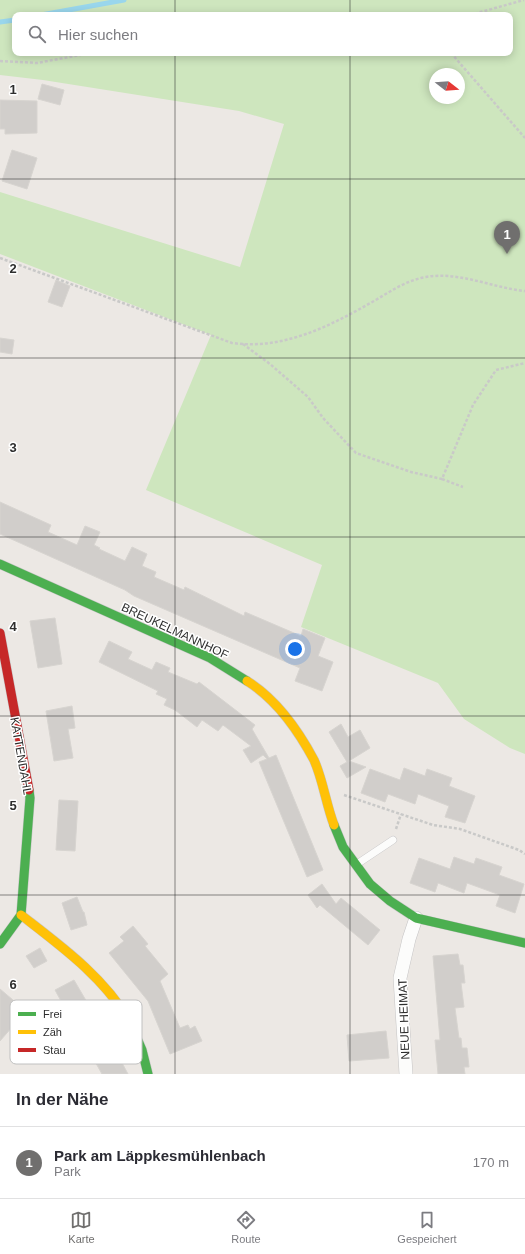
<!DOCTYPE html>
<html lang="de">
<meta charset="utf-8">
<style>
:root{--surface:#fff;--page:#f2f2f3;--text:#2b2b33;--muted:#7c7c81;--line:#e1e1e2;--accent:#706f6e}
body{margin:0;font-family:Helvetica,sans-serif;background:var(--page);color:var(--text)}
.compass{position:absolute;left:429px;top:68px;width:36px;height:36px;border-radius:50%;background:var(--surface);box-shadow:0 2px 10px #0003;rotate:107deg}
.you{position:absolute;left:295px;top:649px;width:14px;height:14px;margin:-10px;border:3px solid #fff;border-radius:50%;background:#1a73e8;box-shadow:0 0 0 6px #1a73e833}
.badge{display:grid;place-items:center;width:26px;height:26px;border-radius:50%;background:var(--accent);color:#fff;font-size:13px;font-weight:700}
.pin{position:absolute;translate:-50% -33px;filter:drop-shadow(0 1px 2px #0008)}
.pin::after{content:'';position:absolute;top:21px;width:14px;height:12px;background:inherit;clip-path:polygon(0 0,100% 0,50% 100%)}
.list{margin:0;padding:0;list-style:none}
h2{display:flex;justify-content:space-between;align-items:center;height:52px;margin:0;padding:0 16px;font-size:17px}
h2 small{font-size:13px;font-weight:400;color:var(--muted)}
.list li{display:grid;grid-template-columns:26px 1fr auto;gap:12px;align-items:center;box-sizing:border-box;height:72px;padding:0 16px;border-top:1px solid var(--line)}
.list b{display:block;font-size:15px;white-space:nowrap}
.list p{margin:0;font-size:13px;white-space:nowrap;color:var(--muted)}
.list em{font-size:13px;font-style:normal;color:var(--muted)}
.icon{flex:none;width:22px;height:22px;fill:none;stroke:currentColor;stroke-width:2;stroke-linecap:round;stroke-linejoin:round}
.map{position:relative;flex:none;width:525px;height:1074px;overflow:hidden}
.search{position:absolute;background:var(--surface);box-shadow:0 2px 10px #0003;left:12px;right:12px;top:12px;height:44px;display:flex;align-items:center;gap:10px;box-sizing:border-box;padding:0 14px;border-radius:8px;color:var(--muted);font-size:15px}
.sheet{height:124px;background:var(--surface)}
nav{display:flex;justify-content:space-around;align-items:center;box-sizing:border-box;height:56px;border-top:1px solid var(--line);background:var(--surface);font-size:11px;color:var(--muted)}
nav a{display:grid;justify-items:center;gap:2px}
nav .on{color:var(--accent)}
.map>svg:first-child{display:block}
</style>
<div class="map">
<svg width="525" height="1074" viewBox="0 0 525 1074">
<rect width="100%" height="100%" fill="#ece8e4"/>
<path fill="#cee6be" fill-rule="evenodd" d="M 0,0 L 525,0 L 525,754 L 510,748 L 464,719 L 438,683 L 301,627 L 322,565 L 146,490 L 211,335 L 0,254 L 0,192 L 240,267 L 284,124 L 239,111 L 43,80 L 0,75 ZM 15,15 L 510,15 L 510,53 L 15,53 ZM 435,74 L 459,74 L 459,98 L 435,98 Z"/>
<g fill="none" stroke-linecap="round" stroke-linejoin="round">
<g stroke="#99d6ec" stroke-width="5">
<polyline points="41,15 124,0"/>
<polyline points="0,22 15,20"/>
</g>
</g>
<g fill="#d1cecb" stroke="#d7d4d0">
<polygon points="42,84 64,90 60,105 38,99"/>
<polygon points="0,100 37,101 37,133 5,134 5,129 0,129"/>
<polygon points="12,150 37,158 27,189 2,181"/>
<polygon points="56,280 70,286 62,307 48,302"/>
<polygon points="0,338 14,340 12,354 0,352"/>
<polygon points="0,502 51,525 48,532 77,545 85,526 100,532 94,545 100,548 99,549 125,561 132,547 147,554 142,566 156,572 154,577 184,590 185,587 244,616 245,612 301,636 303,629 325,638 318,656 333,662 322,691 295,681 300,668 134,596 125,590 0,534"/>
<polygon points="55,618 62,664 38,668 30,621"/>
<polygon points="109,641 132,652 128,659 152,670 156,662 170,668 168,672 197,684 199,682 255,725 252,729 269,758 276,755 323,870 307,877 259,762 267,759 263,755 251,763 243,750 251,746 223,725 218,731 202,720 197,727 175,710 164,705 167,699 156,694 158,691 99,662"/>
<polygon points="72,706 75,728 68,729 73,758 54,761 46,711"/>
<polygon points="341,724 348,737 360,730 370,748 349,761 366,767 347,778 340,766 347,762 329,732"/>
<polygon points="404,768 425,776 427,769 452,778 449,786 475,796 465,823 445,817 449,806 418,794 415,804 388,794 385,802 361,793 370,769 400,780"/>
<polygon points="59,800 78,801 75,851 56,850"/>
<polygon points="454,857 474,864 476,858 502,867 499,875 524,884 515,913 496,906 500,895 467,883 464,893 438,883 435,892 410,883 419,858 450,869"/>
<polygon points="322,884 336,904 341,898 380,930 368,945 320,905 317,908 308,895"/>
<polygon points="77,897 83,912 84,912 87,925 71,930 62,903"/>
<polygon points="133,926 148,944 145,946 168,974 160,981 180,1028 188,1025 190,1029 195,1026 202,1041 170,1054 148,1001 109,953 124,941 120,937"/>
<polygon points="40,948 47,961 34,968 26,956"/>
<polygon points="458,954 460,965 463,965 465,983 461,983 464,1007 455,1008 459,1038 461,1038 462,1048 467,1048 469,1067 464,1067 465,1074 438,1074 435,1040 440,1040 433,956"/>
<polygon points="74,980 98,1021 78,1032 55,990"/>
<polygon points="0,989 26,1011 0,1041"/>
<polygon points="386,1031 389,1058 349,1061 347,1035"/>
<polygon points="113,1046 121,1061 128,1074 102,1074 93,1058"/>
</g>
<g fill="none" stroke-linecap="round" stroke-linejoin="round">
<g stroke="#c5c4c5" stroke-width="8">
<polyline id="lane" points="357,864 393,840"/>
</g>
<g stroke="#c5c4c5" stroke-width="14">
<polyline id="street" points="406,1074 400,978 409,939 416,918"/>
</g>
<g stroke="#c5c4c5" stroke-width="10">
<g id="fast">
<polyline points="0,564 210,658 247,681"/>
<polyline points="334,825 343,847 370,884 390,901 416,918 525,943"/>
<polyline points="0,944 21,915 30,798 29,790"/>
<polyline points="130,1022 142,1050 148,1074"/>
</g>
</g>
<g stroke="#c5c4c5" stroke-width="10">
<g id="slow">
<path d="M 247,681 C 276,699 298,730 314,760 C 323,780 326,804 334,825"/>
<path d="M 21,915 C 61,946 104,977 130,1022"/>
</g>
</g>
<g stroke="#c5c4c5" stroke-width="10">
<polyline id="jam" points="0,633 29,790"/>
</g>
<g stroke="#c9c9c8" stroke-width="2.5" stroke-dasharray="3 2" stroke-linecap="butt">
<polyline points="470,15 524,0"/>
<polyline points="451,53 525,138"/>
<polyline points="0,61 37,63 91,53"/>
<path d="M 0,258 L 232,343 C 284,350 330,326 374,301 C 391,291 407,280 426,277 C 459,271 493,288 525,291"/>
<polyline points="243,344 270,364 308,397 323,418 356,453 411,472 442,479 473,405 496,370 525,363"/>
<polyline points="442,479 463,487"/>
<polyline points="344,795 433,825 460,829 519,850 525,854"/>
<polyline points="396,829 401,814"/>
</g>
<use href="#lane" stroke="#fcfcfb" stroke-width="7"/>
<use href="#street" stroke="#fcfcfb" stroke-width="13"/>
<use href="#fast" stroke="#4caf50" stroke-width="9"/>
<use href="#slow" stroke="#ffc107" stroke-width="9"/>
<use href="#jam" stroke="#c62828" stroke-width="9"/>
</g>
<path fill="none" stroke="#2e2e2e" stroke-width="1" stroke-opacity="0.55" d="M 175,0 L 175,15M 350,0 L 350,15M 175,53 L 175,1074M 350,53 L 350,1074M 0,179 L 525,179M 0,358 L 525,358M 0,537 L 525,537M 0,716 L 525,716M 0,895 L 525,895"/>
<g text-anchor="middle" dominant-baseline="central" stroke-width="3" stroke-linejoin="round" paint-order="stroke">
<g font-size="12" fill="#2e2e2e" stroke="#fff">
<text transform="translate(175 631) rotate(25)">BREUKELMANNHOF</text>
<text transform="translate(21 756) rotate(80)">KATTENDAHL</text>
<text transform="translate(404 1019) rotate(-92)">NEUE HEIMAT</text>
</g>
</g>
<rect x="10" y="1000" width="132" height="64" rx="6" fill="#fff" stroke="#c0c0c0" stroke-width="1"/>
<rect x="18" y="1012" width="18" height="4" fill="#4caf50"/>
<rect x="18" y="1030" width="18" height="4" fill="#ffc107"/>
<rect x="18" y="1048" width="18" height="4" fill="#c62828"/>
<g font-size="11" fill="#2e2e2e">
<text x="43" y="1018">Frei</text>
<text x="43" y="1036">Zäh</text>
<text x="43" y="1054">Stau</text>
</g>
<g font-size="13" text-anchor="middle" font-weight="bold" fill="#2e2e2e" stroke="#fff" stroke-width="3" stroke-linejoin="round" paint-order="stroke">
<text x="13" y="94">1</text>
<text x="13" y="273">2</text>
<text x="13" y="452">3</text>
<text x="13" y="631">4</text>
<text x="13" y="810">5</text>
<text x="13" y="989">6</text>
</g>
</svg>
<svg class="compass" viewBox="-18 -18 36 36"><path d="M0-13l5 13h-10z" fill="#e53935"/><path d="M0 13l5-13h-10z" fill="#7c7c81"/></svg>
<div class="you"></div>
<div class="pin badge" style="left:507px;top:254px">1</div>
<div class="search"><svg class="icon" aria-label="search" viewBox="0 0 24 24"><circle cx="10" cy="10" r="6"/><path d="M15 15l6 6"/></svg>Hier suchen</div>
</div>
<section class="sheet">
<h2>In der Nähe<small></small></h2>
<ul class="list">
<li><span class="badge">1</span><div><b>Park am Läppkesmühlenbach</b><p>Park</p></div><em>170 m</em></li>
</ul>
</section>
<nav>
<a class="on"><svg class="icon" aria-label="map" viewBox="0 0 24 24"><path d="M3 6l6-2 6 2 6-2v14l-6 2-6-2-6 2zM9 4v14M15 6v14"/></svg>Karte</a>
<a><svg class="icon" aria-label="directions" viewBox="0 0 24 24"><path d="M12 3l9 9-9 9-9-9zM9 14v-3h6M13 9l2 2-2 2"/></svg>Route</a>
<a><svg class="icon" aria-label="saved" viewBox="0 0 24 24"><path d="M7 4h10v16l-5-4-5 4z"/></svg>Gespeichert</a>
</nav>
